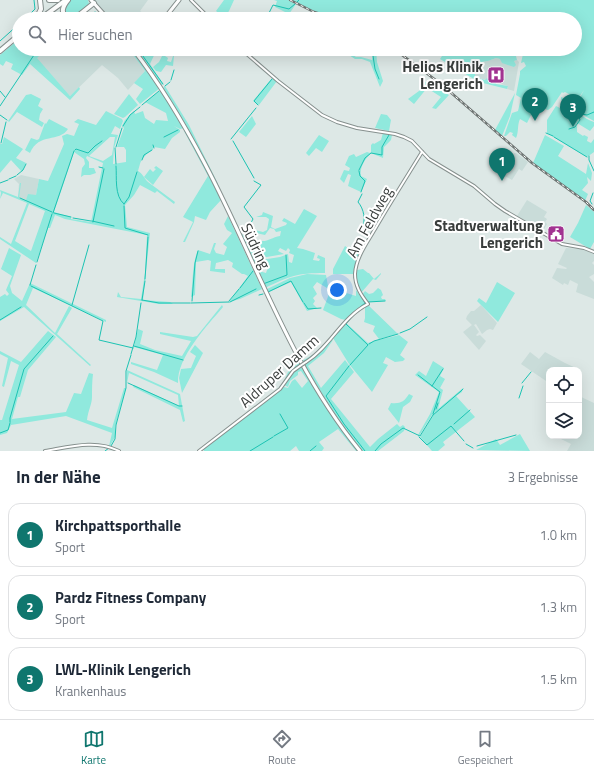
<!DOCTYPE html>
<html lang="de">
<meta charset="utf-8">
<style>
:root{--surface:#fff;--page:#f6f6f7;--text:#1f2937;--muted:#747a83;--line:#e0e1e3;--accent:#0f766e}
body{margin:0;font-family:"Titillium Web",sans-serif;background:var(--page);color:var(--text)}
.controls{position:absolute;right:12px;bottom:12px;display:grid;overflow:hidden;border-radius:8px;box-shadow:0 4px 16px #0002}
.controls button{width:36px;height:36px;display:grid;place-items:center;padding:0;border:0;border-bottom:1px solid var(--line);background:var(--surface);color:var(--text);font:20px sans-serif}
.you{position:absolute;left:337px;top:290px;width:14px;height:14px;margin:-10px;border:3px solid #fff;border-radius:50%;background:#1a73e8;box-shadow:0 0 0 6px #1a73e833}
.badge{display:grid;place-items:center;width:26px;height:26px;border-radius:50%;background:var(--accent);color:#fff;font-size:13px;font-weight:700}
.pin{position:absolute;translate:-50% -33px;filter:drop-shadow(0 1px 2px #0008)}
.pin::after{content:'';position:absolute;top:21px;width:14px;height:12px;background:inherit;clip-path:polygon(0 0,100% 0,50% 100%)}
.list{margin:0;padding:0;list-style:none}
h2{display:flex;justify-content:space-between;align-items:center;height:52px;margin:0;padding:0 16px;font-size:17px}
h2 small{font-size:13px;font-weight:400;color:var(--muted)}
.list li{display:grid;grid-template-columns:26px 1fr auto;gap:12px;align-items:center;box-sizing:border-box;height:64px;margin:0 8px 8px;padding:0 8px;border:1px solid var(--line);border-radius:12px}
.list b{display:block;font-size:15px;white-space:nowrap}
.list p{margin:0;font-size:13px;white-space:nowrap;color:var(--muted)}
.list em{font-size:13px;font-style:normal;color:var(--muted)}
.icon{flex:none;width:22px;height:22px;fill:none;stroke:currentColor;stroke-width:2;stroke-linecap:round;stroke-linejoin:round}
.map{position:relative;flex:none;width:594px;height:451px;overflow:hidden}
.search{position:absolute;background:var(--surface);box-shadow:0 4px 16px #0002;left:12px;right:12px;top:12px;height:44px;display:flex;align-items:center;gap:10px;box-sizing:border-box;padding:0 14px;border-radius:22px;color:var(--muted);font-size:15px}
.sheet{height:268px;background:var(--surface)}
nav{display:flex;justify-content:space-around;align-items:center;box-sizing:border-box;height:56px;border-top:1px solid var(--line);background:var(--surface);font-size:11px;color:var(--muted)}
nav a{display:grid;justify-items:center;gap:2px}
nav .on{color:var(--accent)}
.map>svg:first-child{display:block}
</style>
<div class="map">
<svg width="594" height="451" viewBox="0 0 594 451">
<rect width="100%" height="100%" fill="#dde8e6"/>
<g fill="#c9dcd9">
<polygon points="94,0 148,0 140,11 150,19 110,19"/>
<polygon points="46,49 129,49 145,71 128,90 118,78 102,65 70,96 36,58"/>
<polygon points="496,58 512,62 517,60 519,62 514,91 507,89 508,86 475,77 475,73 478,71 481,62 488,61"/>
<polygon points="514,153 516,153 528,162 522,171 519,169 512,180 501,174 506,167 497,161 500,157 508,163"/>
<polygon points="21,175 39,179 36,195 26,200 18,198 19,183 19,184 14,179"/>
<polygon points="527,200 547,212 544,217 547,219 545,222 547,224 543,231 517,216"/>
<polygon points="566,248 583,249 594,254 594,261 592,263 594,265 594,274 589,277 594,282 594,299 576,292 578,284 570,280 568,285 564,283 563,285 552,278 557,268 566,269 567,268 558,264"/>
<polygon points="481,305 497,323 493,330 490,329 487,330 482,334 476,324 474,325 479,332 476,335 477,336 480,335 486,341 479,350 463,332 472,325 466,319 467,316 471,311 474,311"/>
<polygon points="530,352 539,359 545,352 565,363 578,369 578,370 549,370 549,383 521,364"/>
<polygon points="579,396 594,403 594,451 567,451 571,444 561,439 563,436 579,436"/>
</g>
<g fill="#90e9dd" fill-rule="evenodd">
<polygon points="71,0 88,0 89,4 77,15 67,16 64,10"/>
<polygon points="224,0 234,0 229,11 223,19 218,19 221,15 216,11"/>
<polygon points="274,0 288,0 296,4 289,14 275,7 277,1"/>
<path d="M 291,0 L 594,0 L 594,121 L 581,114 L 575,107 L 584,90 L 578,99 L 565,92 L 563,93 L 562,92 L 552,107 L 548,110 L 541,108 L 536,117 L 531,115 L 527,123 L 520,119 C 517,125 519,132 516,138 L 512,135 L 513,133 L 510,132 L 506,136 L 504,136 L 512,113 L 518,111 L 521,98 L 516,95 L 520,74 L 520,71 L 526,66 L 524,62 L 521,63 L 523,54 L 518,52 L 516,56 L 517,60 L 514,61 L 516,65 L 514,67 L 502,63 L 500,59 L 496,58 L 488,61 L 481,62 L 478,71 L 475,73 L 475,77 L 485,80 L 487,78 L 495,81 L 496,84 L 508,86 L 507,89 L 479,82 L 440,59 L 442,56 L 433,49 L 575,49 L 575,19 L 342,19 L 318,13 Z"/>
<polygon points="19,39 19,49 46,49 37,58 70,96 79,87 80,89 70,100 30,64 22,75 11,69 13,64 6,61 3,66 0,64 0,55"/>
<polygon points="138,49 157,49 150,64 163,84 161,86 142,59"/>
<polygon points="340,49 343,49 356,57 361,57 372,60 373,53 371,49 376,49 377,62 383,81 380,87 370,62 362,59 355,59"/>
<polygon points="131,52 133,52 160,88 140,104 136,99 143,89 134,83 145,71"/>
<polygon points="164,52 165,53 165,56 168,58 167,61 171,62 173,56 174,56 173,66 166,65 161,72 156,71 153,67 159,62"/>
<polygon points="272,78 277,81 259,105 253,101"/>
<polygon points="425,82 449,95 436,109 432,108 441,97 427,88 414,104 408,99 419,91"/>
<polygon points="165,86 189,125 218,184 216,185 186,127 163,88"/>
<path d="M 161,90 L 184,128 L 180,129 L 174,126 L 180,130 L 180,132 L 172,138 L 165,149 L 154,147 C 152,152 148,152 145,156 C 140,160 140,165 138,171 C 142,173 144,178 148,182 C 157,189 166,195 175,202 L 174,204 L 157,191 L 155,193 L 140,185 L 134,195 L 125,205 L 127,227 L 150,233 L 143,300 L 170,302 L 173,304 L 159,304 L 117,297 L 118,292 L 121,297 L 141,299 L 145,273 L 147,235 L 65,219 L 55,215 L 50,228 L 48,228 L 36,263 L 0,239 L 0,237 L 11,244 L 27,203 L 3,193 L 0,199 L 1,193 L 0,190 L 18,197 L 20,183 L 21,183 L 19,198 L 26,200 L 28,194 L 36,195 L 39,179 L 48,181 L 64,144 L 62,136 L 67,134 L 74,136 L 79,124 L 74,122 L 78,119 L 96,125 L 106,111 L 122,119 L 123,121 L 120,129 L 115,126 L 111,134 L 118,135 L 114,148 L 113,164 L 126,162 L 126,150 L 124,147 L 117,147 L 124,128 L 122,126 L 125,120 L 134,111 L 135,114 L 143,111 L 145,118 L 154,124 L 156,120 L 168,121 L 166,113 L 145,102 ZM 110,137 L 115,137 L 112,155 L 103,161 L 89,156 ZM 74,152 L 84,159 L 85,164 L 82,168 L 81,177 L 84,175 L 90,175 L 96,173 L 94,168 L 89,168 L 89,162 L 86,158 L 87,156 L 103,163 L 91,222 L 71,219 L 71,217 L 54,212 ZM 29,204 L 45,211 L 31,251 L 15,241 Z"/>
<polygon points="515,93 510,116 502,136 495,130"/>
<polygon points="31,94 41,99 38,106 43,109 40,114 39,120 44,123 42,127 17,112 9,122 8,121 26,95"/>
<polygon points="129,94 138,105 125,117 123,118 114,114"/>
<path d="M 561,97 L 573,102 C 577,113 583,118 594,122 L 594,126 L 590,131 L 577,123 L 576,125 L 577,127 L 577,132 L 583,136 L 584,135 L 588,137 L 587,141 L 591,143 L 594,139 L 594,152 L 587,157 L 547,133 L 547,120 L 556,106 L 560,108 L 563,101 L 561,100 Z"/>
<polygon points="381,114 387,115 391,120 389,131 375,128"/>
<polygon points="252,116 256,124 246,137 239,132"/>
<path d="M 49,119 L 68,129 C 59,143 39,132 30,153 L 25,150 L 31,138 L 37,140 L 39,139 L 45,123 L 46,124 Z"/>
<polygon points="185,129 202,160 221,200 210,212 206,220 195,216 194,222 185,242 183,242 193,222 183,217 208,176 184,131"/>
<path d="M 383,133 L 392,135 L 391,140 L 384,147 L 383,158 L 371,153 C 365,159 359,168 361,176 L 367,179 L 361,192 L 348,186 L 351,175 L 348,174 L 344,183 L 340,179 L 344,170 L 349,171 L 350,168 L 345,165 L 349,156 L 354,154 L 356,157 L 367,152 L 370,153 L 371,152 L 371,145 L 373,143 L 374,144 L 381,140 Z"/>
<polygon points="319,135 329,141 322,152 316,148 309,156 306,153"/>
<polygon points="545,135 564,146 558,156 586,174 588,163 592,173 591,181 587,177 588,183 582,190 588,194 585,201 533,163"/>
<polygon points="4,137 23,149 16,158 26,163 22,172 11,160 0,173 0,144 2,144"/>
<polygon points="156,166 163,171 153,185 144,177 150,169 153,172 156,169 154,168"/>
<polygon points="586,205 594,212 594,242 590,249 570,237 578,223"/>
<path d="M 304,209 L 317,216 L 297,248 L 303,249 L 315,253 L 313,260 L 319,261 L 320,259 L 317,258 L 318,255 L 325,258 L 325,273 C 297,273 290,276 265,288 L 256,270 L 266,273 L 268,267 L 261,260 L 280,257 L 288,254 L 289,262 L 292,263 L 294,255 L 289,253 L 290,250 L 288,248 L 286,251 L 280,248 L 278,251 L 284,254 L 261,258 L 261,243 L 260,249 L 257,247 L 255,251 L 257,254 L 260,254 L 260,259 L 255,265 L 240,234 L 244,235 L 247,228 L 263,232 L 267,230 L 269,219 L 266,217 L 256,217 L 262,215 L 263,212 L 273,216 L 271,227 L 275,229 L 286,225 L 287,223 L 282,221 L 284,218 L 295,224 ZM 270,228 L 274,229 L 276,232 L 281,231 L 280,236 C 269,238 265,245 254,238 L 256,233 L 265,235 Z"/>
<path d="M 228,216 L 262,289 L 240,299 L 229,302 L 248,276 L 244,274 L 242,274 L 232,267 L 233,263 L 228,260 L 216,263 L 215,269 L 225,269 L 225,273 L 210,271 L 211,261 L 208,260 L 196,262 L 195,295 L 191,297 C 193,282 192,264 198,250 L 210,254 L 214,243 L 216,243 L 214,249 L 216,253 L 224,255 L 227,247 L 223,244 L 232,233 L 227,230 L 224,224 Z"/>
<polygon points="358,243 364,246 358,258 354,274 333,274 333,269 345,246 352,251"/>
<polygon points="9,248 21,255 10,286 12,293 22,301 30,283 106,320 106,322 33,288 26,305 55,333 69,306 72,308 57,334 91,365 90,366 24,307 0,321 0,297 5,294 7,296 9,294 6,290 12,276 1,269"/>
<path d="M 363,269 L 368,273 L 369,273 L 374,279 L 381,273 L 381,274 L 376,280 L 373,279 L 361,293 C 358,285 356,279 357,270 Z"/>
<polygon points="307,274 326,275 328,286 327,288 317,282 313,287 317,294 313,298 315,301 313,304 317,308 307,311 291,282 267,293 265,290 290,278"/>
<polygon points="497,282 515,293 498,322 477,301 479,298 486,303"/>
<polygon points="330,288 356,296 356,290 366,304 358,309 346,320 341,319 323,310 329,294"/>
<polygon points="378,288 381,290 383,295 381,297 382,299 385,299 386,301 368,302 362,295 365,291 369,294 373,293"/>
<path d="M 222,305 L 223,307 C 207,326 177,357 178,383 L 154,372 L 131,364 L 131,362 L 157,370 L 163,355 L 134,347 L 138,329 L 143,331 L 140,344 L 155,350 L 182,356 L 191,341 L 160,334 L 160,332 L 193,337 L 197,336 Z"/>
<polygon points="365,306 369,306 398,334 379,339 373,331 375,326 364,322 365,318"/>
<path d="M 346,323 L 368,343 C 374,340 390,338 399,335 L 408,342 L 400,355 L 405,359 L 403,361 L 395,362 L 386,357 L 383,363 L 388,365 L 372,392 L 349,364 L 333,338 Z"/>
<path d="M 48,331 L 56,337 L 28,370 L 20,397 L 18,397 L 12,419 L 66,412 L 74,393 L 81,394 L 89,373 L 93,374 C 92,382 92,389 92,397 C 92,404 88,411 87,420 L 112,428 L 124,388 L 126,388 L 115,427 L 115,437 L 110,446 L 109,446 L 112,433 L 66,416 L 11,425 L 7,433 L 0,435 L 0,420 L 2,420 L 19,365 L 11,361 L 4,387 L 2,386 L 8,358 L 0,354 L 0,351 L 21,362 Z"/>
<path d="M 333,340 L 324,353 L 308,366 L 321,388 L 345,360 L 354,372 L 331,399 L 370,447 L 378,439 L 397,424 L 400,427 L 403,425 L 405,427 L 404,431 L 378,451 L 362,451 C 339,422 321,392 302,361 L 314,354 L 326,342 Z"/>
<polygon points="195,345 203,353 182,393 179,378 181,369 191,368 196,356 190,352"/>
<polygon points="433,361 444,368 440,376 445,379 440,388 443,390 438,409 463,388 462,392 456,396 475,417 443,442 445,445 438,451 432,451 420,437 433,415 438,410 432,415 419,436 418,435 430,414 439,392 415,375 419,371 426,376"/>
<polygon points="300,362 359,451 356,451 338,429 319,442 324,448 322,451 299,451 296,446 290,451 204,451 204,449 284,387 288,388 292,381 295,379 302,388 308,381 301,371 298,372 298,375 290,381 288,387 284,385 287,382 284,381 288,372"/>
<polygon points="127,370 180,394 185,421 183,422 180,410 133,387 134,385 179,406 178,395 129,373 127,383"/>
<path d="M 409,394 L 413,396 L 410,402 L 403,407 L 399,423 L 388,409 L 391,403 C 400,404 404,402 409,394 Z"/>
<polygon points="520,434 530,451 476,450 496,439 500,445"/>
</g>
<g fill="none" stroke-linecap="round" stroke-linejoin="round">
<g stroke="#1cc3b3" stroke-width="1">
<polyline points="94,0 95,0"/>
<polyline points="296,3 299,0"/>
<polyline points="25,19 35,9 34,0"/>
<polyline points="82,19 95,12"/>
<polyline points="266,19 273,5 289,9 295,4"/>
<polyline points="0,41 19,24"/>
<polyline points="372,49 375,69 379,79"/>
<polyline points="140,52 163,84"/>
<polyline points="193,52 196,49"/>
<polyline points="171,80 174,70"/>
<polyline points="165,86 170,82"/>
<polyline points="0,91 5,97"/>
<polyline points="142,105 159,91"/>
<polyline points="258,105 254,101 272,79"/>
<polyline points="0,106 36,52 35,49"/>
<polyline points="582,114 587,115 594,112"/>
<polyline points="0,115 7,120"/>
<polyline points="123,126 130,115 140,107"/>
<polyline points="569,129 575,127 580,120 579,117 580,115"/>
<polyline points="546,133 553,136"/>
<polyline points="164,137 178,130"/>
<polyline points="554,137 587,157"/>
<polyline points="231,139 256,108"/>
<polyline points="233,141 254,178"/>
<polyline points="1,143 6,122"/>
<polyline points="153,145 154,148"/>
<polyline points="116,147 122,128"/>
<polyline points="115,148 116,164"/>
<polyline points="75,150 76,149 88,153 95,146 102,141"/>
<polyline points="589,156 589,160 594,171"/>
<polyline points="142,160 144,155 152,150"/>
<path d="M 116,166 C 117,177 114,196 124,204"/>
<polyline points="99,167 103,168"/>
<polyline points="359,170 365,158 371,153 382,155 382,147 389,135"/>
<polyline points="359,171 360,176 365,181 361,192"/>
<polyline points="17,175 23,170 26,164"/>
<polyline points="9,179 16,176"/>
<polyline points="254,181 261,185 244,207 253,219 243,238 256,267"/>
<polyline points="0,183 8,180"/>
<path d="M 362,194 L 358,202 C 364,209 366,220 362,229 L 369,237 L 367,241"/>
<polyline points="20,198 52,212"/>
<polyline points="124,204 129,197 137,172"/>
<polyline points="592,204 590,201 593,193"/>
<polyline points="124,206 125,228 148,235"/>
<polyline points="53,213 74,151"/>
<polyline points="54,213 71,217"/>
<polyline points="73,218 91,221"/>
<polyline points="92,221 114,226"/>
<polyline points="93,222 104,169"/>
<polyline points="359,255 362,250"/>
<polyline points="37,262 52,214"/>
<polyline points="354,274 358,256"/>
<polyline points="354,277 357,289 365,303 359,308"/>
<polyline points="145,279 148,237"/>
<polyline points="263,284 287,275 286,255"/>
<polyline points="30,285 36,265"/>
<polyline points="31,286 103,321 99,340 133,348"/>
<polyline points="240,288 253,271"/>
<polyline points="268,292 291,281 303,302"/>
<polyline points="259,295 263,294"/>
<polyline points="142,300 159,303 190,303"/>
<polyline points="142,300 145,281"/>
<polyline points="192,301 195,263 198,251"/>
<polyline points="229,301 239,289"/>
<polyline points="230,302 256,289"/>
<polyline points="368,302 385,301"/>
<polyline points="191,303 229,302"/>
<polyline points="304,303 308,309 321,308"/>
<polyline points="72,305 89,245"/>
<polyline points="0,320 21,307"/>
<polyline points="400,333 410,329 427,317"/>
<polyline points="369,344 374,341 398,334"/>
<polyline points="134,346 183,360"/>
<polyline points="131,354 136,337 141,303"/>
<polyline points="350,365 368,345 346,324 351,318"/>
<polyline points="349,366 326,396 344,424 365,451"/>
<polyline points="418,375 440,392 433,414"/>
<polyline points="128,383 179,406 182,406"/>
<polyline points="522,383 531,372"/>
<polyline points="432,386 443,369"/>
<polyline points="519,398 523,386"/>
<polyline points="436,409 438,403"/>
<polyline points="10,422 10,418 24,369 53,336"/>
<polyline points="454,424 470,410"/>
<polyline points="0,433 8,430 10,423"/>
<polyline points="274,436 288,428 280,414"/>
<polyline points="419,437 427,445 451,426 464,441"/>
<polyline points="466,444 473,448"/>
<polyline points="111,446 115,439 116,425 126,388 126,371 131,355"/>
<polyline points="477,446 516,435"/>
<polyline points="105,451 109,448"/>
<polyline points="250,451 273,437"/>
<polyline points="310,451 316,446"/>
<polyline points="375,451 381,444 403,428 420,436 433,415 461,391 463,389"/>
</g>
<g stroke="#86908e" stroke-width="4">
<g id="minor">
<polyline points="191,0 210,19"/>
<polyline points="241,49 278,81 322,115 337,122 357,128 395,134 404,137 412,141 429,159 474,186 495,204 505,211 562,244 584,248 594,252"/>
<path d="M 306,362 C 330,347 342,317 368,304 C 361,295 355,286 355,274 C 356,257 367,243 375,229 C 390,203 406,178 422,152"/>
<path d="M 45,451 C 69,447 96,439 119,451"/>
<polyline points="199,451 280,389 293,371 300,366"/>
</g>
</g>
<g stroke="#86908e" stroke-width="5">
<g id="major">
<polyline points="91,0 108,19"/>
<polyline points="164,19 179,0"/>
<path d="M 133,49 C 161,85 184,124 205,164 C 256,260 290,366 360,451"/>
<polyline points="128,52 128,49"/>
</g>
</g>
<g stroke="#86908e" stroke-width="6">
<g id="highway">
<polyline points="49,0 58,0"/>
<path d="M 68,0 C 63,6 59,14 69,18 L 79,15 L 94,3"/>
<polyline points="37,17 41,9 40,0"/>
<polyline points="35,19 41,14"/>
<polyline points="40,19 66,0"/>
<polyline points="0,51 19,35"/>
</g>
</g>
<use href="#minor" stroke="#fff" stroke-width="2"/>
<use href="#major" stroke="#fff" stroke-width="3"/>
<use href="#highway" stroke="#fff" stroke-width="4"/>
<g stroke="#6e7573" stroke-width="2.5">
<g id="rail">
<polyline points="290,0 314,12 337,19"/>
<polyline points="394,49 441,84 532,163 586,202 594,210"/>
</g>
</g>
<use href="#rail" stroke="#fff" stroke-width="1" stroke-dasharray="3" stroke-linecap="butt"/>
<g stroke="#86908e" stroke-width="4" stroke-linecap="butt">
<polyline id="minor-bridge" points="300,366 306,362"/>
</g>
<use href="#minor-bridge" stroke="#fff" stroke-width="2"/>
</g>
<defs>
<g id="hospital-square" transform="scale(0.9)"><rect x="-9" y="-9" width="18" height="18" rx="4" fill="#a23391" stroke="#fff"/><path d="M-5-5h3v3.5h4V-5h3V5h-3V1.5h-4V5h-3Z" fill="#fff"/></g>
<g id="civic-square" transform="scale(0.9)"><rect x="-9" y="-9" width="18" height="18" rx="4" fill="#a23391" stroke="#fff"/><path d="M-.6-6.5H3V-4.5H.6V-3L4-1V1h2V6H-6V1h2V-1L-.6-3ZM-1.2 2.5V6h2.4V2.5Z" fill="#fff"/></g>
</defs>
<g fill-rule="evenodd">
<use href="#hospital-square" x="496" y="75"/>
<use href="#civic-square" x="556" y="234"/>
</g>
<g text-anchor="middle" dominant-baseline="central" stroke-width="4" stroke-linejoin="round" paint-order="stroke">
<g font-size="15" font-weight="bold" fill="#393d3c" stroke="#fff" text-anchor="end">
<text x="483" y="66">Helios Klinik<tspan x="483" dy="17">Lengerich</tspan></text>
<text x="543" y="225">Stadtverwaltung<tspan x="543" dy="17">Lengerich</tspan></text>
</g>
<g font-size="15" fill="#393d3c" stroke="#fff">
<text transform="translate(369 222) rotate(-61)">Am Feldweg</text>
<text transform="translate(256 246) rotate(65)">Südring</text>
<text transform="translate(279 371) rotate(-42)">Aldruper Damm</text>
</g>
</g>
</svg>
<div class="controls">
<button><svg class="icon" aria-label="locate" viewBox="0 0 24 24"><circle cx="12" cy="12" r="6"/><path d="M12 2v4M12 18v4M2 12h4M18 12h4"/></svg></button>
<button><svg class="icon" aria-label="layers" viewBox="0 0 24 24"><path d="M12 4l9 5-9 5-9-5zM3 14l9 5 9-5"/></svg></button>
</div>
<div class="you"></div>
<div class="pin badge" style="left:502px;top:181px">1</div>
<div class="pin badge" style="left:535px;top:121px">2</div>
<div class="pin badge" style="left:573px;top:127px">3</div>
<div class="search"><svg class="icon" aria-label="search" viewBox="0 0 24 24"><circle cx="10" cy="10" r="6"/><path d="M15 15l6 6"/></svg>Hier suchen</div>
</div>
<section class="sheet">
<h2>In der Nähe<small>3 Ergebnisse</small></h2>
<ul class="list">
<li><span class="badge">1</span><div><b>Kirchpattsporthalle</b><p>Sport</p></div><em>1.0 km</em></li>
<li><span class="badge">2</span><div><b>Pardz Fitness Company</b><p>Sport</p></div><em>1.3 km</em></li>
<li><span class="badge">3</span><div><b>LWL-Klinik Lengerich</b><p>Krankenhaus</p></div><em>1.5 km</em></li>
</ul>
</section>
<nav>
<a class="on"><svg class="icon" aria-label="map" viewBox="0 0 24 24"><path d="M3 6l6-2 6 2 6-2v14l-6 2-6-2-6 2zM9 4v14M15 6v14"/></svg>Karte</a>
<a><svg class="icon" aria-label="directions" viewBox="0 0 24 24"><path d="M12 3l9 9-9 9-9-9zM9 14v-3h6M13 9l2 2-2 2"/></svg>Route</a>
<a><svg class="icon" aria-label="saved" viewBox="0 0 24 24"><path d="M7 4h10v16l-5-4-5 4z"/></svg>Gespeichert</a>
</nav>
